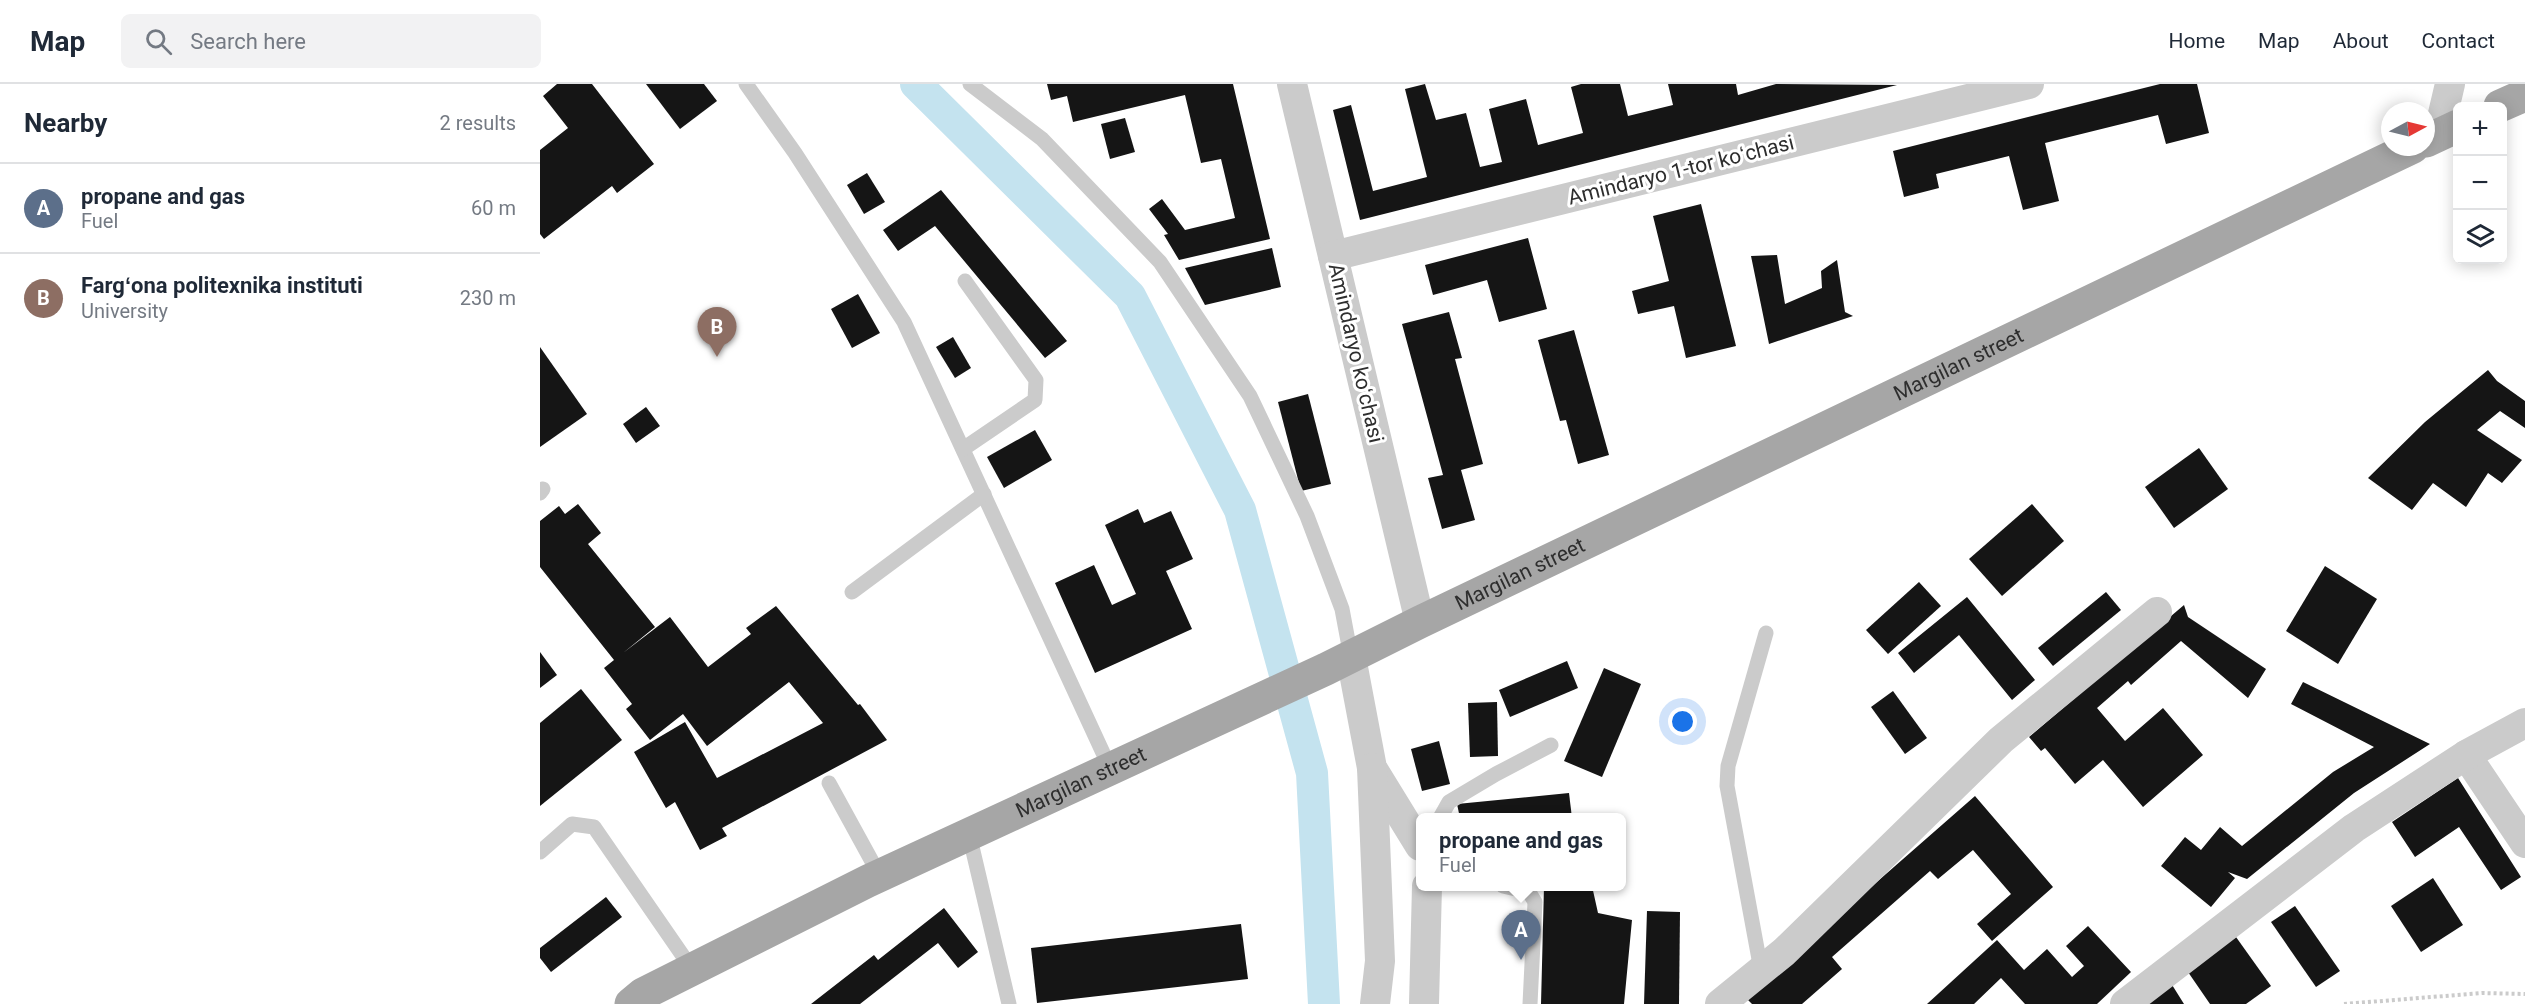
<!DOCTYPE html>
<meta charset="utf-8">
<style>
:root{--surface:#fff;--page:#f2f2f3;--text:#1f2937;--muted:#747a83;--line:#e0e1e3;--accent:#db2777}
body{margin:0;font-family:Roboto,sans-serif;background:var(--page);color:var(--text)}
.controls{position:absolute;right:18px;top:18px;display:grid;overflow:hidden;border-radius:9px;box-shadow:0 3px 15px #0003}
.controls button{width:54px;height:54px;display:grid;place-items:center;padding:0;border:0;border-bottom:2px solid var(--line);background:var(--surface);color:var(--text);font:30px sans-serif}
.compass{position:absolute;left:1841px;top:18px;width:54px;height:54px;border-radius:50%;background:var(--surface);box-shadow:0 3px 15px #0003;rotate:83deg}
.you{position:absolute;left:1143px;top:638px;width:21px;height:21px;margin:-15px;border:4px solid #fff;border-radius:50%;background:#1a73e8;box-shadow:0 0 0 9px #1a73e833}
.badge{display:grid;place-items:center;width:39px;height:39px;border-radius:50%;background:var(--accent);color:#fff;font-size:20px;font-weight:700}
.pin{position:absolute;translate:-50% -50px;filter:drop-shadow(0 2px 3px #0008)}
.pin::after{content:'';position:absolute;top:32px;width:21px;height:18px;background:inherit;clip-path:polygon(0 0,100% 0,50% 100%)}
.popup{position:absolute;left:876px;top:729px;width:210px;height:78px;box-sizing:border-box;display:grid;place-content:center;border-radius:9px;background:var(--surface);filter:drop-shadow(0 2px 4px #0005);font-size:20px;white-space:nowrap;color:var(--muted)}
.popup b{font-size:22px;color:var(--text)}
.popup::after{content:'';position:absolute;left:50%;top:100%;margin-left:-12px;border:12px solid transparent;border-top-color:var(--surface)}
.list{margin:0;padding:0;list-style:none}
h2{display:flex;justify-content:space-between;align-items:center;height:78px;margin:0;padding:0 24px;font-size:26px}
h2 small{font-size:20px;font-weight:400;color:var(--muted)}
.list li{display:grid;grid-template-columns:39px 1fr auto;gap:18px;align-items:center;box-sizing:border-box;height:90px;padding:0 24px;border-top:2px solid var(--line)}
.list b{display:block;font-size:22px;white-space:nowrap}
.list p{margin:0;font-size:20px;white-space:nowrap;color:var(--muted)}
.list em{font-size:20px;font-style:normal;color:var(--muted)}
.icon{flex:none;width:33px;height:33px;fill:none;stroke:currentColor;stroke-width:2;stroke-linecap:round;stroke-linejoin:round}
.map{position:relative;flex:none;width:1985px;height:920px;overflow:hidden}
header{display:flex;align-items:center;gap:36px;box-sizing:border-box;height:84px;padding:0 30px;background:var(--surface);border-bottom:2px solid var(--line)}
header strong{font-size:28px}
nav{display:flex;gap:33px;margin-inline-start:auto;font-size:21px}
.search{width:420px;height:54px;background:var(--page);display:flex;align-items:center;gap:15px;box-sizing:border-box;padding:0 21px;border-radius:9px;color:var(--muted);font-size:22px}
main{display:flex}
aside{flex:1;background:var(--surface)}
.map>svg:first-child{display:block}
</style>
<header>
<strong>Map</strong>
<div class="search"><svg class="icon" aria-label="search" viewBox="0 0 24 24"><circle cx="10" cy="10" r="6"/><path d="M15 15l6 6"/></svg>Search here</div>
<nav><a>Home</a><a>Map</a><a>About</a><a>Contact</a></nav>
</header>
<main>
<aside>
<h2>Nearby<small>2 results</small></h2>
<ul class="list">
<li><span class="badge" style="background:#5c6f8a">A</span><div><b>propane and gas</b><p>Fuel</p></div><em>60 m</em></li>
<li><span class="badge" style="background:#8d6e63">B</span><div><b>Fargʻona politexnika instituti</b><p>University</p></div><em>230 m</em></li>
</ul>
</aside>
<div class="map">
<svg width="1985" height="920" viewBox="0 0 1985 920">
<rect width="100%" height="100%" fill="#fff"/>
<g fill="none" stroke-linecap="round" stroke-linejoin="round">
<polyline stroke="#c4e3ef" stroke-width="32" points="376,0 590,212 700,426 772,689 784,920"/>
</g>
<g fill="#151515">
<polygon points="17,0 52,0 114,80 77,109 72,102 4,155 0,150 0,66 28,44 3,12"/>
<polygon points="106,0 164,0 177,17 140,45"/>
<polygon points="507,0 693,0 730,155 639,176 624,151 628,150 609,125 622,115 645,146 695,134 681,75 661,79 645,11 533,38 527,12 511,16"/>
<polygon points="885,0 896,36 926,29 940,83 962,78 949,25 986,15 998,61 1043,49 1031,3 1041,0 1080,0 1088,32 1133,21 1128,0 1196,0 1198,11 1236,0 1357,1 820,136 793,26 811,21 833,107 887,93 865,5"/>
<polygon points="1620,0 1657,0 1669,49 1626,60 1618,31 1505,59 1519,117 1483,126 1469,72 1396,90 1399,104 1364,113 1353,67"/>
<polygon points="585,34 595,68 570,75 561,40"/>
<polygon points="327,89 345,118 324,130 307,101"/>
<polygon points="401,106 527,257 505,274 395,142 358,167 343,146"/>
<polygon points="1161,120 1196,262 1146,274 1134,222 1098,230 1092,207 1129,197 1113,132"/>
<polygon points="988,154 1007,225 959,238 947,196 893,211 885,181"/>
<polygon points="732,164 741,203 665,221 645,184"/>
<polygon points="1237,171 1245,220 1282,204 1281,187 1297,176 1305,228 1313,232 1229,260 1211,172"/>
<polygon points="318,210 340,249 312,264 291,225"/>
<polygon points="909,228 922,274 915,275 943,380 921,386 935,436 902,445 888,394 903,391 862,240"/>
<polygon points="1034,246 1069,371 1038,380 1026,336 1020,337 998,256"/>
<polygon points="413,253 431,284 415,294 396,263"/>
<polygon points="0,263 47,330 0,363"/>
<polygon points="1948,286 1957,297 1985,317 1985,344 1960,327 1937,346 1982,376 1962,399 1948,389 1926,423 1893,399 1872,426 1828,394 1885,338"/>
<polygon points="768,310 791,400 761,407 738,318"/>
<polygon points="106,323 120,342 96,359 83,340"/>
<polygon points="495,346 512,376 464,404 447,373"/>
<polygon points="1659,364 1688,405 1634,444 1605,403"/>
<polygon points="38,420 61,449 48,460 115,543 83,569 130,533 168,583 211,550 206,544 236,522 318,621 320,620 347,656 182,744 187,752 160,766 135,718 126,724 94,668 145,638 177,694 283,639 249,598 167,662 143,630 110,656 86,625 92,620 64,584 74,576 0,483 0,437 19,422 25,430"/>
<polygon points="1492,420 1524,457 1462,512 1429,475"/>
<polygon points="598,425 604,439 631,427 653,475 626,487 652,545 555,589 515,499 554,481 572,521 596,510 565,441"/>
<polygon points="1785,482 1837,515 1798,580 1746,547"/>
<polygon points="1379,498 1401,522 1348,570 1326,546"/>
<polygon points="1566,508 1581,526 1513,582 1498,564"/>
<polygon points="1427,513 1495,596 1472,616 1419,551 1374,589 1358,569"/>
<polygon points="1644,521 1648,533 1726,585 1708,614 1641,557 1591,601 1588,597 1557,624 1585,657 1623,624 1663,671 1603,723 1563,676 1535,700 1505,664 1501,667 1489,653"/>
<polygon points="0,568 17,591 0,604"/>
<polygon points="1027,577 1038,604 970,633 959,606"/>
<polygon points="1064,584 1101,600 1062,693 1024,677"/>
<polygon points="1763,598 1890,660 1814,709 1707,795 1688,788 1695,794 1671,823 1621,782 1645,753 1661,766 1680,743 1702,762 1793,688 1834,663 1751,620"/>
<polygon points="41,605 82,656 0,722 0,639"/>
<polygon points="1353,607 1387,654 1365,670 1331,623"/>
<polygon points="957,618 958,672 930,673 928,619"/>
<polygon points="899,657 910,700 882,707 871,665"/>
<polygon points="1918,694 1981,793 1961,806 1919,743 1875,773 1852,738"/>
<polygon points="1029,709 1032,734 920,734 917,720"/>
<polygon points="1435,712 1513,803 1452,857 1437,840 1471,810 1433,766 1398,795 1390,787 1292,873 1302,885 1262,920 1212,920 1208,916 1274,853"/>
<polygon points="1893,794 1923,841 1881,868 1851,822"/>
<polygon points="1004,802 1052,802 1058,829 1092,836 1084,920 1001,920"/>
<polygon points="66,813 82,833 11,888 0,874 0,864"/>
<polygon points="1755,822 1800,887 1776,903 1731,838"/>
<polygon points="404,824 438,868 418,884 398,859 320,920 271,920 334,871 338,876"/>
<polygon points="1107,827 1140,828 1139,920 1104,920"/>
<polygon points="701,840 708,895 497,919 491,864"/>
<polygon points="1548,842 1591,888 1557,920 1485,920 1461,894 1434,920 1387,920 1457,856 1484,886 1507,865 1532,893 1544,882 1526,862"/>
<polygon points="1696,853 1731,902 1706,920 1670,920 1648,888"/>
<polygon points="1629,896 1644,920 1593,920"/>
</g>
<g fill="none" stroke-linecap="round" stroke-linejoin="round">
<polyline stroke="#cbcbcb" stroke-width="4" stroke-dasharray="3 3" stroke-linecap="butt" points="1804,920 1942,909 1985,910"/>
<g stroke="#cbcbcb" stroke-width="15">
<polyline points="206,0 255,69 364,238 570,684"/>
<polyline points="430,0 502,55 620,178 710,312 767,432 802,525 811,573"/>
<polyline points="423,365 495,316 496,296 425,197"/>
<polyline points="0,409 3,405"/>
<polyline points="312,508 444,410"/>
<polyline points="289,699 340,792"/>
<polyline points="900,734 909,718 956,690 1011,661"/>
<polyline points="429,750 469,920"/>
<polyline points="0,768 32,740 54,743 152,885"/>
<polyline points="963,802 989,808 995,818 990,920"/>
<polyline points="1221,886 1187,702 1188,682 1226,549"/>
</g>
<g stroke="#cbcbcb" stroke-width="30">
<polyline points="752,0 880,538"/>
<polyline points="1898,51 1910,0"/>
<polyline points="793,172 1489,0"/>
<polyline points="811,573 832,684 880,762"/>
<polyline points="1926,671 1985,759"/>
<polyline points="832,684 840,877 835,920"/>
<polyline points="884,920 887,802"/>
<polyline points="1180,920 1244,868 1461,656 1617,528"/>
<polyline points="1585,920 1814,744 1926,671 1985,639"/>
</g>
<g stroke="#a6a6a6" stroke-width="33">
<polyline points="1960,22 1985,11"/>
<polyline points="1886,57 1918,42"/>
<path id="s1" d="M 91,920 L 103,910 L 328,797 L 786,585 L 880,538 L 1873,63"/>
</g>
</g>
<g text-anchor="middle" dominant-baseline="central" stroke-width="6" stroke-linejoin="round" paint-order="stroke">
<g font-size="21" fill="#2e2e2e" stroke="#fff">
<text transform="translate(1141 86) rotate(-14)">Amindaryo 1-tor koʻchasi</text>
<text transform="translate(816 269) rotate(77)">Amindaryo koʻchasi</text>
<text stroke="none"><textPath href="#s1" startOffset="1474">Margilan street</textPath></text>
<text stroke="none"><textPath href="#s1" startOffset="988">Margilan street</textPath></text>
<text stroke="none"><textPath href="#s1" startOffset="502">Margilan street</textPath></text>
</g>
</g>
</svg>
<div class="controls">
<button>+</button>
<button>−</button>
<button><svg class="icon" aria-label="layers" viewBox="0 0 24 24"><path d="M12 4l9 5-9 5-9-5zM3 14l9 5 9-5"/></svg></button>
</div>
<svg class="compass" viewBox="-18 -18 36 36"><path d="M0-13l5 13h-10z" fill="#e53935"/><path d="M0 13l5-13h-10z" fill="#747a83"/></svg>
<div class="you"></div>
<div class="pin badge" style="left:981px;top:876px;background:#5c6f8a">A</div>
<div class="popup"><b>propane and gas</b>Fuel</div>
<div class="pin badge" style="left:177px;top:273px;background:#8d6e63">B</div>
</div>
</main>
